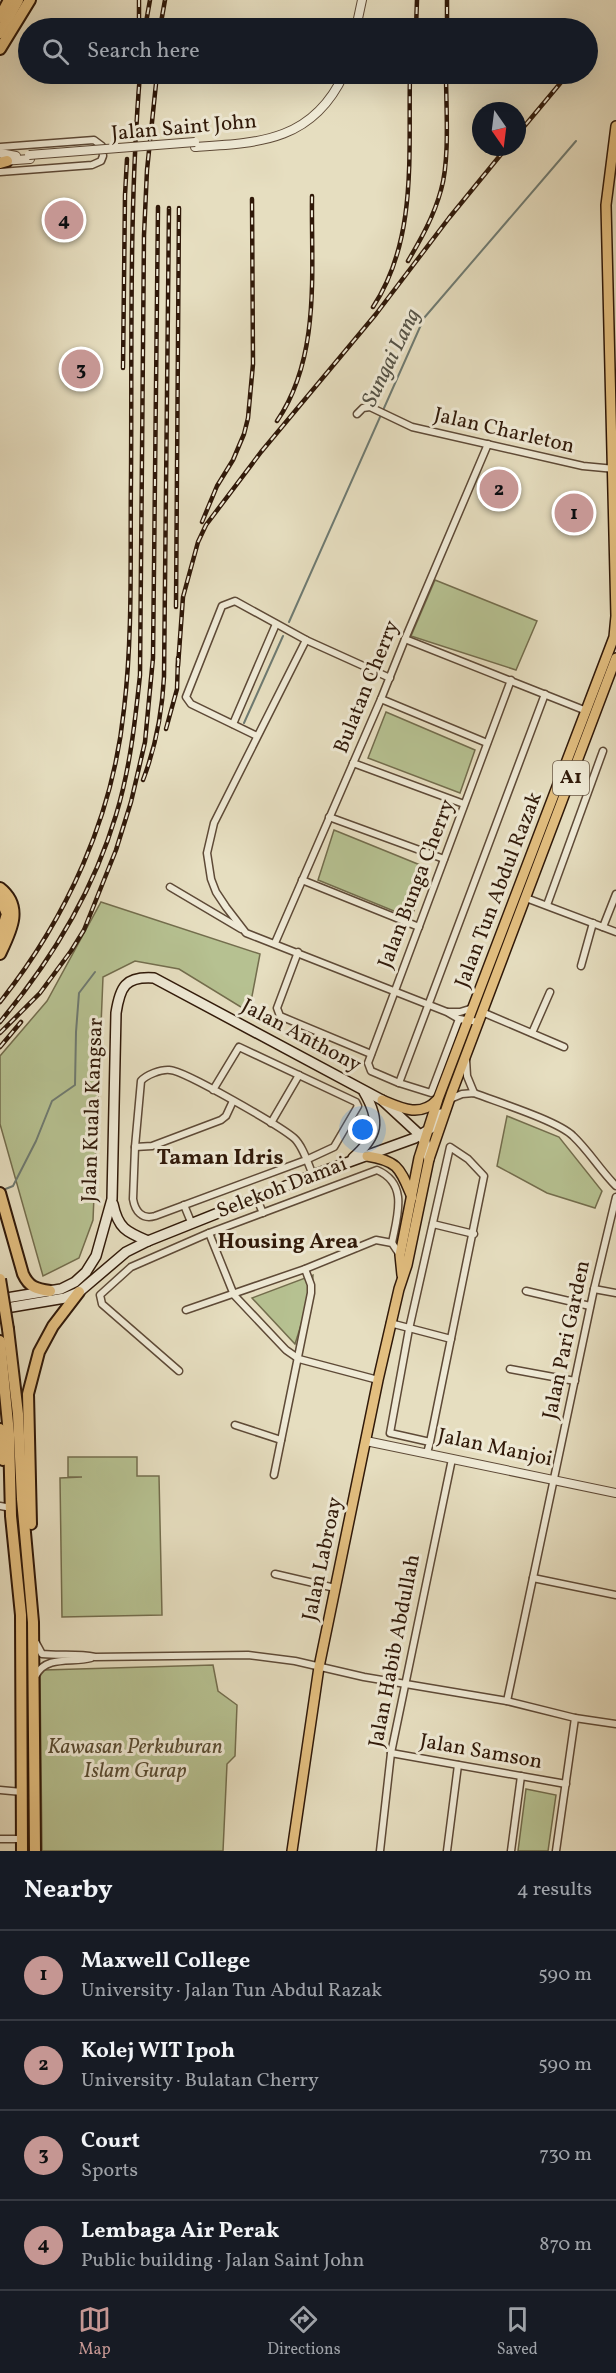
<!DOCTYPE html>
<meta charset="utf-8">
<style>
:root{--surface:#171b24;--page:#20242c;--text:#f1f3f6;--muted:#9ea1a6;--line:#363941;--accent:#c59692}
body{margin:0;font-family:Vollkorn,serif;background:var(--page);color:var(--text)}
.compass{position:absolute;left:472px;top:102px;width:54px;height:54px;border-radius:50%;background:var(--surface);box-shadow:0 6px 24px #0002;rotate:166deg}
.you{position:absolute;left:363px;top:1130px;width:21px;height:21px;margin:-15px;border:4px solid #fff;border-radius:50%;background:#1a73e8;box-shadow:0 0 0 9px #1a73e833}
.badge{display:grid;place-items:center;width:39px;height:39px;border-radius:50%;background:var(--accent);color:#111;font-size:20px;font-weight:700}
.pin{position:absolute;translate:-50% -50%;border:3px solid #fff;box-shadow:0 2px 6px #0006}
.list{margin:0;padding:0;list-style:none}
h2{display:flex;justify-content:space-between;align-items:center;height:78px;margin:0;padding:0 24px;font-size:26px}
h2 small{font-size:20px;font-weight:400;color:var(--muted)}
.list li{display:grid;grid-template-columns:39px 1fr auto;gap:18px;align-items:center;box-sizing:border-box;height:90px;padding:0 24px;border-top:2px solid var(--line)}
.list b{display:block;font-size:22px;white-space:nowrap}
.list p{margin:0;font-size:20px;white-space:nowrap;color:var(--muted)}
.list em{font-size:20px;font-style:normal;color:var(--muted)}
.icon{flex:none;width:33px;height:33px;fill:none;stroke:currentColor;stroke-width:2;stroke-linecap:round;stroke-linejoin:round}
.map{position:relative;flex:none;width:616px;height:1851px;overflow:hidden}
.search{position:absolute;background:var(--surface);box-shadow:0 6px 24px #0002;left:18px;right:18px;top:18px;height:66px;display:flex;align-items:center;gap:15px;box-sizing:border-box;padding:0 21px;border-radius:33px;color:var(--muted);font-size:22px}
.sheet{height:438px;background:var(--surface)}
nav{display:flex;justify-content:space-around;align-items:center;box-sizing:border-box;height:84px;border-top:2px solid var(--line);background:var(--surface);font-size:16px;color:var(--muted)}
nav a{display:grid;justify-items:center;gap:3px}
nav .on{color:var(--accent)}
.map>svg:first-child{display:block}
</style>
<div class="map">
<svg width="616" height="1851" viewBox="0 0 616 1851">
<rect width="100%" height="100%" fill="#e6dec0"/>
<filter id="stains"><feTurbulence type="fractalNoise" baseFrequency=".00333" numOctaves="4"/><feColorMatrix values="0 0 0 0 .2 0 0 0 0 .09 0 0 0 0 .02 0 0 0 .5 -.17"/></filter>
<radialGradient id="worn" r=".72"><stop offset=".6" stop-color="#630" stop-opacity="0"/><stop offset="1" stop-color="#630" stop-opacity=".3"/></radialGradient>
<g fill="#b6c191" stroke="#736d4d" stroke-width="1.5">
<polygon points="435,580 537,621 516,670 411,636"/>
<polygon points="386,712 475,750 460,793 368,758"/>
<polygon points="334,830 430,869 411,918 318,880"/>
<polygon points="101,902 260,954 249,1012 179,969 135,961 103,977 93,1220 79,1258 43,1276 0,1124 0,1056 47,1001"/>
<polygon points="507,1116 559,1137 602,1191 595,1208 547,1193 497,1166"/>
<polygon points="313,1275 312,1290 295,1344 252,1298"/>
<polygon points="68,1457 137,1457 137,1476 159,1476 162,1615 62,1617 60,1478 82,1477 68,1477"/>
<polygon points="213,1665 218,1691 237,1705 235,1756 227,1764 223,1851 42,1851 40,1676 44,1670"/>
<polygon points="526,1789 556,1795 548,1851 518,1851"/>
</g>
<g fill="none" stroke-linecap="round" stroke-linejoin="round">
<g stroke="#6e7a71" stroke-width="2">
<polyline points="289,622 424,318 576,141"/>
<polyline points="244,723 283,636"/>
<polyline points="3,1190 13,1186 36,1141 52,1101 75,1085 76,1032 79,993 95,972"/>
</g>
<g stroke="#5e4a37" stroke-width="9">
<g id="minor">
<polyline points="0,147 94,140 102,146 103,156 101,161 92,165 0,172"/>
<polyline points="357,414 363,408 370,407 412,427 583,466 615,469"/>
<polyline points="405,639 584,710"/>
<polyline points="306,640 214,823 207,853 211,879 216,892 226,907 246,933 447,1012 459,1019 479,1022"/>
<polyline points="381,699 487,743"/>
<polyline points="233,724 276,624"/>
<polyline points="257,736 191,704 186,697 222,606 235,601 306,640 390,678"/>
<polyline points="353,763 464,804"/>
<polyline points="329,817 444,859"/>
<polyline points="302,880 419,927"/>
<polyline points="170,887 241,929"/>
<polyline points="526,898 616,932"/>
<polyline points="547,905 603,751"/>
<polyline points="603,927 616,894"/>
<polyline points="275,943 381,699 405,639 488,444"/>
<polyline points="298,952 277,1008 280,1016 371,1054"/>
<polyline points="581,966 593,923"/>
<polyline points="448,1012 460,1012 473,1008"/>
<polyline points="482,1012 564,1047"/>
<polyline points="459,1019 431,1093 399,1083 371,1071 368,1063 511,680"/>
<polyline points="532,1033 550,992"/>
<polyline points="466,1059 467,1076 474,1093"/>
<polyline points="399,1083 545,694"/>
<path d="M 213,1090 L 239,1047 L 356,1102 L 358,1106 L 334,1147 L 306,1160 L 155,1216 C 142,1220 135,1211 133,1199 L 135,1147 L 141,1081 C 146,1075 161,1069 170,1070 C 185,1071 280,1126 294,1138 C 303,1146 308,1164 313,1175"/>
<path d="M 450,1099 L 462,1094 L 474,1093 C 497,1102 558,1121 573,1136 C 589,1151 600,1170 616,1186"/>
<polyline points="271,1123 299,1075"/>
<polyline points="135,1147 152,1146 221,1120 226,1116 233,1101"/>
<polyline points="256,1197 263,1213"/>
<polyline points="184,1205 191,1222"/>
<polyline points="433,1224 474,1234"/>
<polyline points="209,1233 234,1295 286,1350 299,1359 378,1380"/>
<polyline points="594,1289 616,1293"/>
<polyline points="526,1291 590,1306"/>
<polyline points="186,1310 305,1269 376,1240 392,1243 400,1255"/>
<polyline points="390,1323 451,1339"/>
<polyline points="510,1369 575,1381"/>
<path d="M 179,1371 L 102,1304 L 100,1295 L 131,1267 L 209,1233 L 377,1170 C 409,1184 397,1216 392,1243"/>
<polyline points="235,1425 281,1440"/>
<polyline points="427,1453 430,1442 484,1176 468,1159 450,1147 409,1329 390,1433 430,1442"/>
<polyline points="274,1475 311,1293 311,1285 305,1269"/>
<polyline points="0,1506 6,1507"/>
<polyline points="275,1574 335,1588"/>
<polyline points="533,1578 616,1595"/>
<path d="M 36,1643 L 42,1654 C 60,1656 77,1653 95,1657 L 248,1655 L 295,1661 L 364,1677 L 507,1701 L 575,1718 L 616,1724"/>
<path d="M 36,1675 C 47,1655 72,1663 91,1658"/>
<polyline points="507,1701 594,1289 616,1197"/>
<polyline points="391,1753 566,1784"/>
<polyline points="0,1790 22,1792"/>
<polyline points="0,1839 22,1839"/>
<polyline points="380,1851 391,1753 452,1459"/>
<polyline points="447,1851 458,1765"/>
<polyline points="511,1851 521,1776"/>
<polyline points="556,1851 575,1718"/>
</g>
</g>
<g stroke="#5e4a37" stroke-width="10">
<g id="tertiary">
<polyline points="356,28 362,0"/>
<path d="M 195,147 C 260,143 313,141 344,74"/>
<polyline points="0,153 16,156"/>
<polyline points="2,161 30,159"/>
<polyline points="366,1441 616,1493"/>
</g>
</g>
<g stroke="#301909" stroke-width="12">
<g id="secondary">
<path d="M 353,1158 C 378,1136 381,1121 364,1092"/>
<path d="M 113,1204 C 118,1228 126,1232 148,1241"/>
<path d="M 0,1299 L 61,1289 L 75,1282 L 86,1272 L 96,1256 L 112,1199 L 116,1013 C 120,987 125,976 154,978 L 382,1100 L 421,1136 L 425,1142 L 429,1159"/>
<polyline points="0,1309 65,1298 79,1292 126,1252 148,1241 313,1175 415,1138 433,1127 441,1114"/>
</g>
</g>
<g stroke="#301909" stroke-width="12">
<g id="primary">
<path d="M 382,1100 C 401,1108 420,1118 437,1100"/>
<path d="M 367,1156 C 399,1161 400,1169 412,1197"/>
<polyline points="402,1275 400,1255 419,1158 438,1099 614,637 616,616 606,205 616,126"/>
<polyline points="292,1851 319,1667 378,1380 399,1289 407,1265 429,1159 452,1092 616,658"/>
</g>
</g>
<g stroke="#301909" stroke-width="14">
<g id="trunk">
<polyline points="0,17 9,0"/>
<polyline points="0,33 18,0"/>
<polyline points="0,49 30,0"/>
<polyline points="0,163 7,161"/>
<path d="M 0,888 C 24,907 11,931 0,954"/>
<polyline points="0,897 7,914 0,937"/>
<path d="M 0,1193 L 23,1274 C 29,1287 36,1289 50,1291"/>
<polyline points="8,1329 18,1414 22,1499 33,1622 35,1851"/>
<polyline points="0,1341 9,1434 11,1516 21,1615 22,1851"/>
<polyline points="0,1429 3,1460"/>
<polyline points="31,1524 28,1394 39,1352 53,1326 79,1292"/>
</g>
</g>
<use href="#minor" stroke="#efead6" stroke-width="6"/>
<use href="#tertiary" stroke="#efead6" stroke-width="8"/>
<use href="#secondary" stroke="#efead6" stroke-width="9"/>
<use href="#primary" stroke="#e3bf80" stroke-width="9"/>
<use href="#trunk" stroke="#e3bf80" stroke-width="10"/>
<g stroke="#301909" stroke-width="4.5">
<g id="rail">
<polyline points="139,0 139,26"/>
<polyline points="145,28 150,0"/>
<polyline points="160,28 165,0"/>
<polyline points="416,28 417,0"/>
<polyline points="447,28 447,0"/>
<polyline points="517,135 568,74"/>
<path d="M 408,261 C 421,239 434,216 441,190 C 450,159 446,107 446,74"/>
<path d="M 373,307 C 418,239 408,152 410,74"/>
<polyline points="123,368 125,195 127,159"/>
<path d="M 277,421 C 321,357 311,271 312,196"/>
<polyline points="202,522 217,486 233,460 244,434 248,418 253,364 252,199"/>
<polyline points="176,607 179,208"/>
<polyline points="178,666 183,597 198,542 206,525 261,452 376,314 449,218 507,147"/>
<polyline points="166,729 177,689 178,658"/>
<path d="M 143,780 C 156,746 162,714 164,677 L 169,208"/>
<path d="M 0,1002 C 67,918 113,817 124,709 C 133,633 130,555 131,478 C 132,343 129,208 140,74"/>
<path d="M 0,1022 C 51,961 93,892 116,815 C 130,769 135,722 140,675 L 144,235 L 147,170 L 157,74"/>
<polyline points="0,1033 40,993 71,951 84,930 116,850 131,802 145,742 153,658 158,207"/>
<polyline points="0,1047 21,1022"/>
</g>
</g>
<use href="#rail" stroke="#efead6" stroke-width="2" stroke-dasharray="7" stroke-linecap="butt"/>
<g stroke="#5e4a37" stroke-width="10" stroke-linecap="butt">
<polyline id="tertiary-bridge" points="29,155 195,142"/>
</g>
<g stroke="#301909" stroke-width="14" stroke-linecap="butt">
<polyline id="trunk-bridge" points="0,1279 8,1329"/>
</g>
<use href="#tertiary-bridge" stroke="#efead6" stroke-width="8"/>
<use href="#trunk-bridge" stroke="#e3bf80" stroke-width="10"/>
</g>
<g text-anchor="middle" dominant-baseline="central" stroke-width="6" stroke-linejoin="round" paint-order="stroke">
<rect fill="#efead6" stroke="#695846" stroke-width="1.5" x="553" y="761" width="36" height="34" rx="4.5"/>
<g font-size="20" font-weight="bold" fill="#301909">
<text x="571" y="778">A1</text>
</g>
<g font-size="21" fill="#301909" stroke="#efead6">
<text transform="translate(184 128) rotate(-5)">Jalan Saint John</text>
<text transform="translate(504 431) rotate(13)">Jalan Charleton</text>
<text transform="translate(367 687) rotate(-68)">Bulatan Cherry</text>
<text transform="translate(417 884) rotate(-69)">Jalan Bunga Cherry</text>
<text transform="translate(499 890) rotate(-69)">Jalan Tun Abdul Razak</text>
<text transform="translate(301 1036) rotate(28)">Jalan Anthony</text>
<text transform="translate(93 1110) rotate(-88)">Jalan Kuala Kangsar</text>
<text transform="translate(282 1188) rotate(-21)">Selekoh Damai</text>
<text transform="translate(567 1340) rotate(-78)">Jalan Pari Garden</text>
<text transform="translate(495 1448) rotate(12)">Jalan Manjoi</text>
<text transform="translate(323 1559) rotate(-78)">Jalan Labroay</text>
<text transform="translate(395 1651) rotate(-79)">Jalan Habib Abdullah</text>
<text transform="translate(481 1752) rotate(10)">Jalan Samson</text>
</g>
<g font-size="21" font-style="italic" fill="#584b32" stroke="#efead6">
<text x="135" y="1747">Kawasan Perkuburan<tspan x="135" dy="24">Islam Gurap</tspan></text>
</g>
<g font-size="22" font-style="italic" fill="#545246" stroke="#efead6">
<text transform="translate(392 358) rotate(-64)">Sungai Lang</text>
</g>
<g font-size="22" font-weight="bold" fill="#301909" stroke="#efead6">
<text x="220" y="1158">Taman Idris</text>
<text x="288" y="1242">Housing Area</text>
</g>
</g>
<rect width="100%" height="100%" filter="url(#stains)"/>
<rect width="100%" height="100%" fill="url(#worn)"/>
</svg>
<svg class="compass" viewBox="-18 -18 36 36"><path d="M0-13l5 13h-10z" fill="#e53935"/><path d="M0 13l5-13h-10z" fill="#9ea1a6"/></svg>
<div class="you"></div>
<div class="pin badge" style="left:574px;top:513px">1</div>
<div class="pin badge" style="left:499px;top:489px">2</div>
<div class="pin badge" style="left:81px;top:369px">3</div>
<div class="pin badge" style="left:64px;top:220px">4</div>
<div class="search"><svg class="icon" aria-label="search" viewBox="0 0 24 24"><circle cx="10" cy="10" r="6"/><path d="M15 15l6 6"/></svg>Search here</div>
</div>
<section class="sheet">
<h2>Nearby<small>4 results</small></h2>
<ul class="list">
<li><span class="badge">1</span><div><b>Maxwell College</b><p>University · Jalan Tun Abdul Razak</p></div><em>590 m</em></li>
<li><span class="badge">2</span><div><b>Kolej WIT Ipoh</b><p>University · Bulatan Cherry</p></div><em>590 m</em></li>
<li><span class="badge">3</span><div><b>Court</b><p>Sports</p></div><em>730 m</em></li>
<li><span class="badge">4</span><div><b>Lembaga Air Perak</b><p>Public building · Jalan Saint John</p></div><em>870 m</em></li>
</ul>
</section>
<nav>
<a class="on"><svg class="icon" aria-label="map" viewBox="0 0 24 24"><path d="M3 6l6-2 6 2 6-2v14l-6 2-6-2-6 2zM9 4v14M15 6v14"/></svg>Map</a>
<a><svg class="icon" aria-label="directions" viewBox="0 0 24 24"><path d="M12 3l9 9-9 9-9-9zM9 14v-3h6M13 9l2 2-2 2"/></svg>Directions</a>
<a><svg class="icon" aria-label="saved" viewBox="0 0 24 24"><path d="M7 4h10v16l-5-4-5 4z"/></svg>Saved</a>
</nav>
